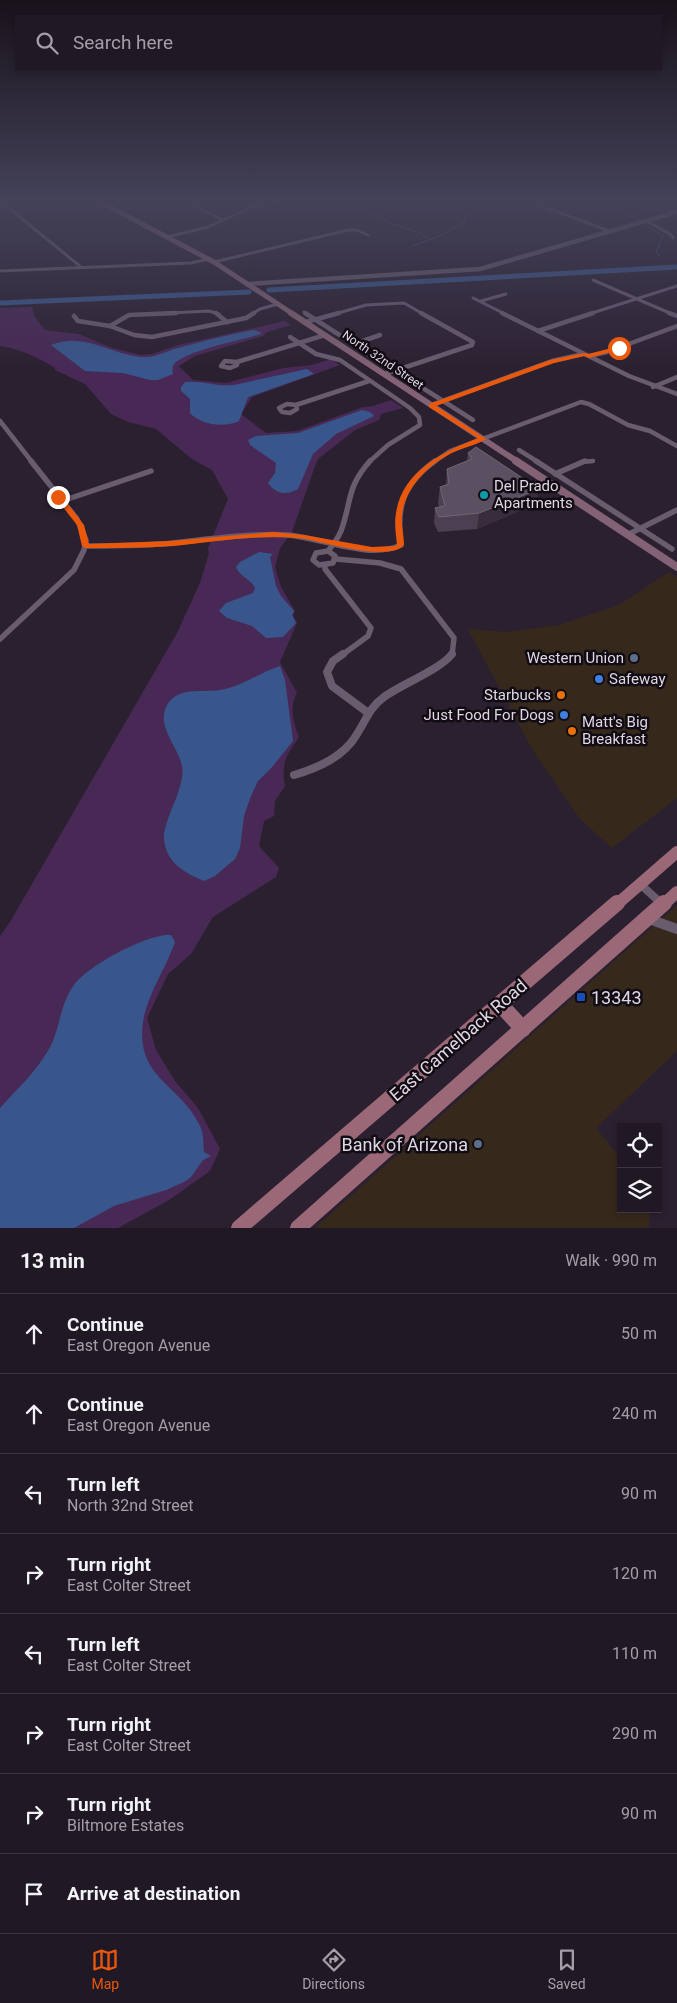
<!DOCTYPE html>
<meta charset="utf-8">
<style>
:root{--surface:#201824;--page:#2d2531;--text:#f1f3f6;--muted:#a2a0a6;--line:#3d3741;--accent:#ea580c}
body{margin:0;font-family:Roboto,sans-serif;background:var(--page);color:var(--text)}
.controls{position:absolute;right:15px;bottom:15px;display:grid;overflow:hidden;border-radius:0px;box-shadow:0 2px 8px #0003}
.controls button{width:45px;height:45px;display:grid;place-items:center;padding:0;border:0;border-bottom:1px solid var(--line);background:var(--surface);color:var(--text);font:25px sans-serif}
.stop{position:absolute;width:15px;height:15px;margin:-11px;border:4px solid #ea580c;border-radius:50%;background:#fff}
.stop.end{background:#ea580c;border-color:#fff;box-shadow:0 1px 5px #0008}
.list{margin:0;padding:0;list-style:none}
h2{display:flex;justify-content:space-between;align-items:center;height:65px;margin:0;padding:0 20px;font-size:21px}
h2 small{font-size:16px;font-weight:400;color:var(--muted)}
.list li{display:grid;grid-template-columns:32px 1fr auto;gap:15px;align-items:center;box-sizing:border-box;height:80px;padding:0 20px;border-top:1px solid var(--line)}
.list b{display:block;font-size:19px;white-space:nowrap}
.list p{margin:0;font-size:16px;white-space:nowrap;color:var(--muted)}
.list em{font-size:16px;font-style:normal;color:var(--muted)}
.icon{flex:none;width:28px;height:28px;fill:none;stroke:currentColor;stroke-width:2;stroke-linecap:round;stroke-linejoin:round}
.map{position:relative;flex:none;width:677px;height:1228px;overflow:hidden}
.search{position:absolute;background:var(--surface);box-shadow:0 2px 8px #0003;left:15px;right:15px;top:15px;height:55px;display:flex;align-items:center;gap:12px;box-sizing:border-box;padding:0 18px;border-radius:0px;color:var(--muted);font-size:19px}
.sheet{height:705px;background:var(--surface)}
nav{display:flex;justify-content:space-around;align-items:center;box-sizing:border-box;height:70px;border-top:1px solid var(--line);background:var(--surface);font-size:14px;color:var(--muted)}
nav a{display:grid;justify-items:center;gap:2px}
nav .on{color:var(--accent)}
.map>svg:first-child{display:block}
</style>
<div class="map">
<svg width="677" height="1228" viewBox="0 0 677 1228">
<rect width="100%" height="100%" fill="#2b2030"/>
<g fill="#36291c">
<polygon points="669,572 677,577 677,798 612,848 580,819 532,749 468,629 507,632 559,625 619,605"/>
<polygon points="677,905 677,1051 596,1128 621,1159 621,1209 650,1209 649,1228 315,1228"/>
</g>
<path fill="#482956" d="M 32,307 L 34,316 L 45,330 L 79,334 L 112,348 L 141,355 L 152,354 L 178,345 L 285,321 L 291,325 L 267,332 L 263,336 L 195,356 L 179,366 L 193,380 L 226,383 L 283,368 L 312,365 L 331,359 L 340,365 L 252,397 L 241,414 L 266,433 L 297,431 L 363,407 L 373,406 L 391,400 L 403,408 L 381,414 L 379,420 L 355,430 L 318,459 L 315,466 L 292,532 L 280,548 L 275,567 L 281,587 L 295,611 L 293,615 L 297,623 L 280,662 L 297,693 C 289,706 293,723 299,737 C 286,756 281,763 285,786 L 275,801 L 274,816 L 264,821 L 259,846 L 279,868 L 276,877 L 213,917 L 191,954 L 168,974 L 147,1018 L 156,1050 L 175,1081 L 198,1108 L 220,1149 L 210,1171 L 169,1200 L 118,1228 L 0,1228 L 0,936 L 10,922 L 177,633 L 200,583 L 209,553 L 208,548 L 228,499 L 212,470 L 192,459 L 156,429 L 128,422 L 111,414 L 85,384 L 55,370 L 55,368 C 37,357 21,349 0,346 L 0,308 Z"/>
<g fill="#39568c">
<path d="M 253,330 L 260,332 L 261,334 C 241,340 189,350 175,363 C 172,366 172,370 173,374 L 158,380 L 150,380 L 123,373 L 85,371 L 51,345 C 85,331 110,355 144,357 C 153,358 165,352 174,349 C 200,342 226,335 253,330 Z"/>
<path d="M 307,369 L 314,374 L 248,397 L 239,421 C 224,428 201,425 190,413 L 190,399 L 181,391 L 181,387 L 185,382 C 201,380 217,387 234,385 Z"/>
<path d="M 362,410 L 370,412 L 374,416 L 336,434 L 313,454 L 298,489 C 286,496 276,494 268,483 L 275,473 L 276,463 L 250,445 L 248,440 L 256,436 L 298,433 Z"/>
<path d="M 259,552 L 273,554 L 270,557 L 276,586 L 281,596 L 294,611 L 292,615 L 296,623 L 283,637 L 266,638 L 252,626 L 227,618 L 219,611 L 226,603 L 253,593 L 255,588 C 251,579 240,577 236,567 L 240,562 Z"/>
<path d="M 280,666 L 285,680 L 293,741 L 273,766 L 258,781 L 251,796 L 244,816 L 240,848 L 235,859 L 215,876 L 204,881 C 185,873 166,863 164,839 C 163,829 173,806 177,796 C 180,786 184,775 182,766 C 178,745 153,724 169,702 C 181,686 204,693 220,690 C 243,686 259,673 280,666 Z"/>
<path d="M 171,935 L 175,942 C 166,968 150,990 144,1016 C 132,1078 179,1082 200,1126 C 204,1134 203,1144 204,1152 L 211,1156 L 203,1160 L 191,1177 L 186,1181 L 166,1190 L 114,1206 L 74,1228 L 0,1228 L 0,1108 C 17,1089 37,1071 49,1049 C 60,1030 60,1003 74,985 C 87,966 148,933 171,935 Z"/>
</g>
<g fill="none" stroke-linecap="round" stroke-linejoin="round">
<g stroke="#39568c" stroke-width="1">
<polyline points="308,199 361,208 378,215 389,223 421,233 429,239"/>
<polyline points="598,199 625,210 640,221"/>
<polyline points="0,207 19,199"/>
<polyline points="646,225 663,236 656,252 660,256"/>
<polyline points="412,246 435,238 465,222 469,199"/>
</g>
<g stroke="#39568c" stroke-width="5">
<polyline points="269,290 677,267"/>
<polyline points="0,303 249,292"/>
</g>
<g stroke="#695c6f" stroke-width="3">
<polyline points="186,199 185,201 223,220"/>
<polyline points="523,199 609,231"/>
<polyline points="0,201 81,267"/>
<polyline points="646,221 670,234 673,238"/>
<polyline points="167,237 208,227 252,207 287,199"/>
<polyline points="214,262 348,230 357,230 368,235"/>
<polyline points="0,271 191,263 209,259"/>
<polyline points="593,280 672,314"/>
<polyline points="473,298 505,314"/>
<polyline points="481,301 506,294"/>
<polyline points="304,312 307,314"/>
<polyline points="151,314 209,311 219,314"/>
<polyline points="252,314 260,309 278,304"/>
<polyline points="335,314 366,305 404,303 423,314"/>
<polyline points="589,314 677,286"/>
</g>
<g stroke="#695c6f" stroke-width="4.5">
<polyline points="216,313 227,322"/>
<polyline points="305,313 473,420"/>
<polyline points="502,313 629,376 677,394"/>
<polyline points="669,313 677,316"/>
<polyline points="74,316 78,321 110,326 134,335 152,337 246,318 254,313"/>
<polyline points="306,322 339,313"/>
<polyline points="110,326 129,315 176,313"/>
<polyline points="538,331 593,313"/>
<polyline points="290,337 316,354 340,360 410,408 419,417 420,425 388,445 369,462"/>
<polyline points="354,344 380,335"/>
<polyline points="589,356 607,352 677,326"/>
<polygon points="225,361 237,362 237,365 230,368 221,366"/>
<polyline points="237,362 325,335"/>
<polyline points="385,374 472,345 473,342 421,313"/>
<polyline points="653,387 677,377"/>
<polygon points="287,404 296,405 297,409 290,413 282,412 279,408"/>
<polyline points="296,405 369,381"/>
<polyline points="431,405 552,361 583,354"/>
<polyline points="0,421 32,462"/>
<polyline points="519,450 538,462"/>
<polyline points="434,462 450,451 581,402 589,404 628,425 650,431 677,446"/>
<polyline points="582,462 593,461"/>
</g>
<g stroke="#695c6f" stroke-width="5.5">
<polyline points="536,461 672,549"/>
<polyline points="555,474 585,461"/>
<polyline points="62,501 151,471"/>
<polyline points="627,535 677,510"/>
<path d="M 85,546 C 114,546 144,546 173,543 C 211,539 250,533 288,535 C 322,538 369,560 401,545 C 396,507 403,484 435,461"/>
<path d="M 328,551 C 333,545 338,538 341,531 C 352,501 346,488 370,461"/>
<polygon points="328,551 335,556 333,563 319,565 313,560 316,553"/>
<polyline points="336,559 380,563 401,569 454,638 452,655"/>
<polyline points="325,565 325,569 371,628 368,636 342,655"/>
<polyline points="0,639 74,570 84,550 86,540 77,519 31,461"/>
</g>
<g stroke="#695c6f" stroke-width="8">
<polyline points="343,654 333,661 327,672 332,686 367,712"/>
<path d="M 294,775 C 318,768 344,757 357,734 C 366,720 370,707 384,697 C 402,684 441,669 452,654"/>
<polyline points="640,884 662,904"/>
</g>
<polyline stroke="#695c6f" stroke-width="10" points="649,919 677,929"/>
<polyline stroke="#695c6f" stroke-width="4.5" points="247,284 480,269 677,212"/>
<polyline stroke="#826274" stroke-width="5" points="95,199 214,262 293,314"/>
<polyline stroke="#826274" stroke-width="6" points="291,313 518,462"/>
<polyline stroke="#826274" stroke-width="8" points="516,461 677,567"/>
<g stroke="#9b6878" stroke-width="12">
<polyline points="616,905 677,852"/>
<polyline points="663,905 677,892"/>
</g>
<g stroke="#9b6878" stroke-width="16">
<polyline points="500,1004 523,1029"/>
<polyline points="239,1228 617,903"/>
<polyline points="298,1228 664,903"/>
</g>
</g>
<polygon fill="#4b3f51" points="468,453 536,504 477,529 438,532 434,523 435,508 439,507 438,503 440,487 446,485 447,469 467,461"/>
<polygon fill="#382c3d" points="539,489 536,504 477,529 479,513"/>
<polygon fill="#5b5061" stroke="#706575" points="476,447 539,489 479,513 439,517 435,508 445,506 440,487 449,484 447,469 472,459 468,453"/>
<linearGradient id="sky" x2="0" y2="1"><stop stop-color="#18121a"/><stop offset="0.54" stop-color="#444259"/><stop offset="1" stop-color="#444259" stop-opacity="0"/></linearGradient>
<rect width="677" height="371" fill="url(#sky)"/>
<path fill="#ea580c" d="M 619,346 L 621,349 L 589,358 L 584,356 L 554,363 L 436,406 L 486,439 C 477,445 464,447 454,452 C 430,463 405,487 402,515 C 401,524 404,536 404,545 C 389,562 327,543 305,539 C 261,533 216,542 173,546 C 144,548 114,548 85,548 L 82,546 L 77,525 L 55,497 L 61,495 L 84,525 L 89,544 L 170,541 L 273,532 L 304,535 L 372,547 L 395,546 L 397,545 C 396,535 394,523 396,513 C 402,472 442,452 478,438 L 429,407 L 429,404 L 550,360 L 584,353 L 589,354 Z"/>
<circle fill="#0f9aa8" stroke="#110c13" stroke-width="2" cx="484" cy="495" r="5"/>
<g fill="#5c6f8a" stroke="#110c13" stroke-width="2">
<circle cx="634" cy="658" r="5"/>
<circle cx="478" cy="1144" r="5"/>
</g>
<g fill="#3f7fe0" stroke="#110c13" stroke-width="2">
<circle cx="599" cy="679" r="5"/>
<circle cx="564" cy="715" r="5"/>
</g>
<g fill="#e8710a" stroke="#110c13" stroke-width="2">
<circle cx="561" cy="695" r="5"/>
<circle cx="572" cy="731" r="5"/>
</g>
<rect fill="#1a4fb4" stroke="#110c13" stroke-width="2" x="576" y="992" width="10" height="10" rx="2.5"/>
<g text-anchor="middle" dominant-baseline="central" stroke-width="5" stroke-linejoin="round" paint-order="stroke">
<g font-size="12" fill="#dfd8e3" stroke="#110c13">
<text transform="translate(383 360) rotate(34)">North 32nd Street</text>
</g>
<g font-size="15" fill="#dfd8e3" stroke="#110c13" text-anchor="start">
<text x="494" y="486">Del Prado<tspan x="494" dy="17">Apartments</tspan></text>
<text x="624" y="658" text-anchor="end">Western Union</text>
<text x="609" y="679">Safeway</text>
<text x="551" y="695" text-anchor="end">Starbucks</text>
<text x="554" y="715" text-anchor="end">Just Food For Dogs</text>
<text x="582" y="722">Matt's Big<tspan x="582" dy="17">Breakfast</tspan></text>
</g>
<g font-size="18" fill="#dfd8e3" stroke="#110c13" text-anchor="start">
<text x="591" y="997">13343</text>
<text x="468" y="1144" text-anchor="end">Bank of Arizona</text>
</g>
<g font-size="18" fill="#dfd8e3" stroke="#110c13">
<text transform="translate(458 1040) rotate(-41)">East Camelback Road</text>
</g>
</g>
</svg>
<div class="controls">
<button><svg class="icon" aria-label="locate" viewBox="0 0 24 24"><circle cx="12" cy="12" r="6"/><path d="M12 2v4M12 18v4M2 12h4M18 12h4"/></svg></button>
<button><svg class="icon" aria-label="layers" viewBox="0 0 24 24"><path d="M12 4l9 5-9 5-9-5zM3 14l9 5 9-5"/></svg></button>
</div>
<div class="stop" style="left:619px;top:348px"></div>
<div class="stop end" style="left:58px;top:497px"></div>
<div class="search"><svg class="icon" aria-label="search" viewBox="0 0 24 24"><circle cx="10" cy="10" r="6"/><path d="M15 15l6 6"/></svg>Search here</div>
</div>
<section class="sheet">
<h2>13 min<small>Walk · 990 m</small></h2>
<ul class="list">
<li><svg class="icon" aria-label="ahead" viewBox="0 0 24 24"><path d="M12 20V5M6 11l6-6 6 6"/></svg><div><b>Continue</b><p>East Oregon Avenue</p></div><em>50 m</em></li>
<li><svg class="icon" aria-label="ahead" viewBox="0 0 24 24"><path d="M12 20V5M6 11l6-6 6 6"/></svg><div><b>Continue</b><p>East Oregon Avenue</p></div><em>240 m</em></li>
<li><svg class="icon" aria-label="left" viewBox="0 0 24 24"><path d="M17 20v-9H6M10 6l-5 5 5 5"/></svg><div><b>Turn left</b><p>North 32nd Street</p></div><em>90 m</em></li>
<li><svg class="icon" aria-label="right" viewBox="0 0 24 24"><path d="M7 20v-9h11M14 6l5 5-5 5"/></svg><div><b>Turn right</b><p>East Colter Street</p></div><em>120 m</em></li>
<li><svg class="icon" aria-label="left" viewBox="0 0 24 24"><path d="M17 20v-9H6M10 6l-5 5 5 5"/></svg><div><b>Turn left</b><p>East Colter Street</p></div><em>110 m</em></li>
<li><svg class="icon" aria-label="right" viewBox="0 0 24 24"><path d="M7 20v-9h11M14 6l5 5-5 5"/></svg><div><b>Turn right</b><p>East Colter Street</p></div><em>290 m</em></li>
<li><svg class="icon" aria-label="right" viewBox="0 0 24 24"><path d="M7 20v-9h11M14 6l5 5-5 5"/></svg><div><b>Turn right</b><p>Biltmore Estates</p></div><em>90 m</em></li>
<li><svg class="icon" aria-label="arrive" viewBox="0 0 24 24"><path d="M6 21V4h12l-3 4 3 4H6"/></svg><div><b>Arrive at destination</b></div></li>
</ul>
</section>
<nav>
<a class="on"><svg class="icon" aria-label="map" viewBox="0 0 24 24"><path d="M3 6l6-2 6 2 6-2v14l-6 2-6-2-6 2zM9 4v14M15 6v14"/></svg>Map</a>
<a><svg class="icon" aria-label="directions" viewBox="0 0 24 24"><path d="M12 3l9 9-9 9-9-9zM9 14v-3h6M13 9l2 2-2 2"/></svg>Directions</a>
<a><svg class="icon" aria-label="saved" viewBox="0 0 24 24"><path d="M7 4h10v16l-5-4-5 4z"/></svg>Saved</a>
</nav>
